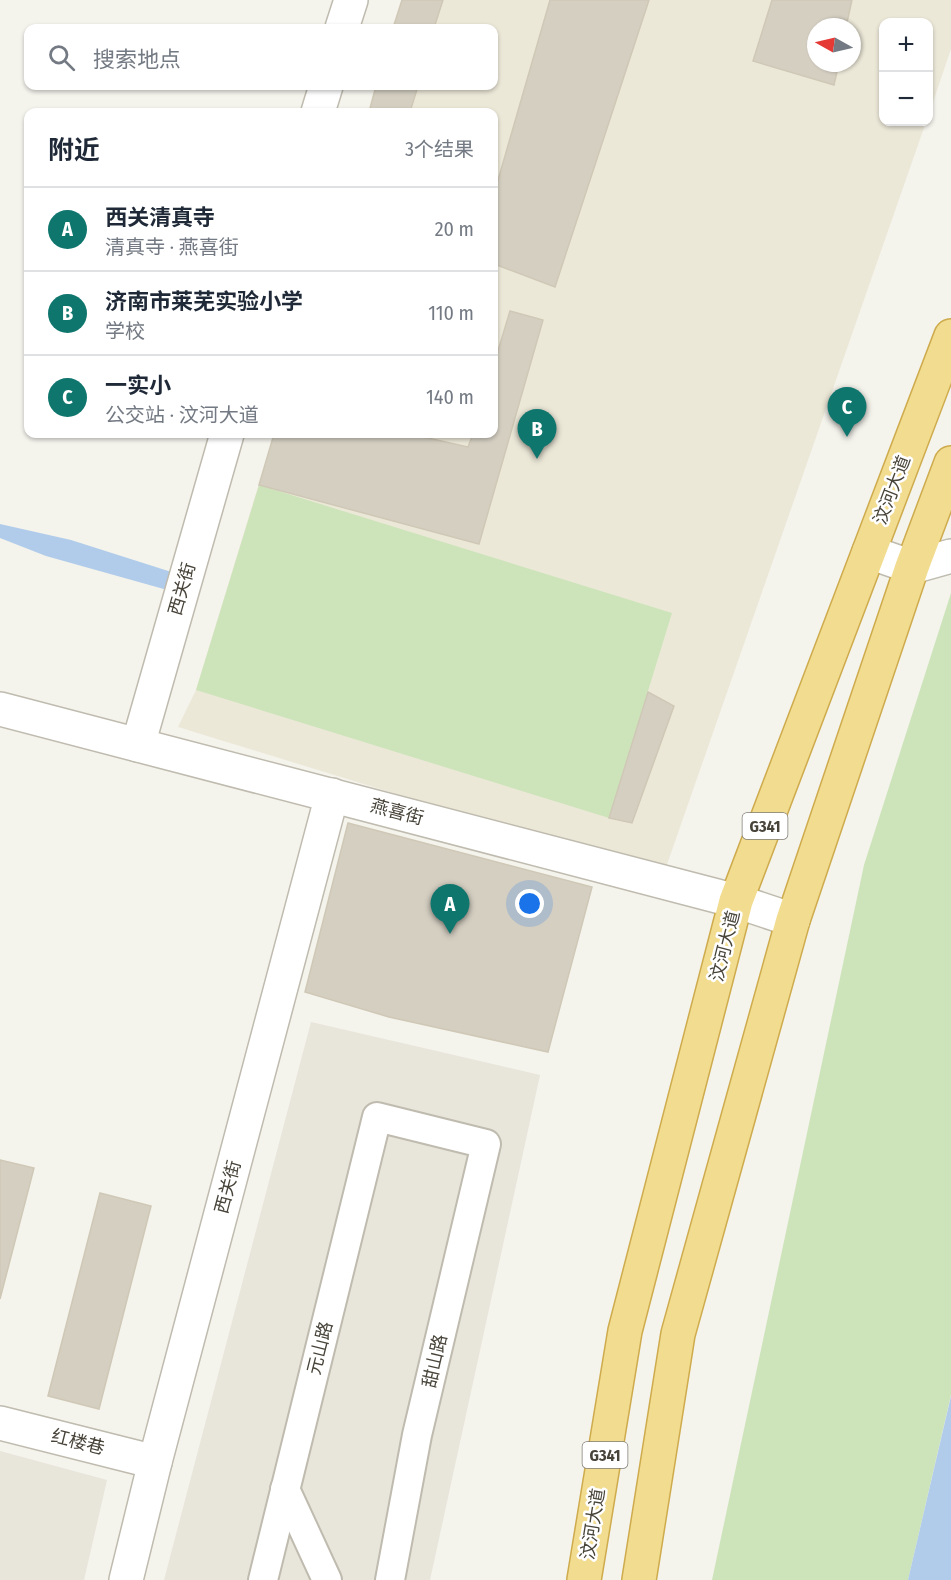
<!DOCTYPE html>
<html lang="zh">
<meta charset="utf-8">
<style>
:root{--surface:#fff;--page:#f2f2f3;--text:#1f2937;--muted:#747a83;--line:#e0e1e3;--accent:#0f766e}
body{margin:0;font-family:"Fira Sans Condensed","Noto Sans SC",sans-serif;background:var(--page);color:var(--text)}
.controls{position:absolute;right:18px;top:18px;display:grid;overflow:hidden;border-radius:12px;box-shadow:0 2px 4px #0004}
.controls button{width:54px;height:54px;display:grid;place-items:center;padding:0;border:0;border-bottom:2px solid var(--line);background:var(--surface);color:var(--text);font:30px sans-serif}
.compass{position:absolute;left:807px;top:18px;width:54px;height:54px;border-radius:50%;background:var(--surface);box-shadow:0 2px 4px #0004;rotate:278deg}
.you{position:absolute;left:530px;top:904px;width:21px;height:21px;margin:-15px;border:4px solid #fff;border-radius:50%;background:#1a73e8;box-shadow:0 0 0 9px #1a73e833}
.badge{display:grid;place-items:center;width:39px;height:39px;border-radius:50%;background:var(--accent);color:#fff;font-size:20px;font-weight:700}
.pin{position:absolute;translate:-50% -50px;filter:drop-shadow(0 2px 3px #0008)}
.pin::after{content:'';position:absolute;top:32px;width:21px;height:18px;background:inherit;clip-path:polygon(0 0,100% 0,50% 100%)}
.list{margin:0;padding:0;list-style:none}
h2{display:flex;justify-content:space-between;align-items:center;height:78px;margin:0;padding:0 24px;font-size:26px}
h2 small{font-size:20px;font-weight:400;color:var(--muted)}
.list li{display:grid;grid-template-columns:39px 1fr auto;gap:18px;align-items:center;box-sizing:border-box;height:84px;padding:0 24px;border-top:2px solid var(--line)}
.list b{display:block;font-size:22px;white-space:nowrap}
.list p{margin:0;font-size:20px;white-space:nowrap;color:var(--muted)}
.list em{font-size:20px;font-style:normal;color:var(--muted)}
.icon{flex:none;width:33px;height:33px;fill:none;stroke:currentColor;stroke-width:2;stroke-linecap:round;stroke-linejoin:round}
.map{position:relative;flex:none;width:951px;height:1580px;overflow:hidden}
.search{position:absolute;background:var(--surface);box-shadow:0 2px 4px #0004;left:24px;top:24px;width:474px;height:66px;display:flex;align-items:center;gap:15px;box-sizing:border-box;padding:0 21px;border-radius:12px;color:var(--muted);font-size:22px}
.panel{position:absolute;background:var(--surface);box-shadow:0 2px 4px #0004;left:24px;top:108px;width:474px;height:330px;border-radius:12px}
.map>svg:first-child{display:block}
</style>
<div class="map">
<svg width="951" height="1580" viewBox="0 0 951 1580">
<rect width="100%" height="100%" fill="#f4f3ec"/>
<g fill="#e8e5db">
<polygon points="311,1022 540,1075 430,1580 164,1580"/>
<polygon points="0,1451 107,1480 84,1580 0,1580"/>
</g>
<path fill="#ece8d8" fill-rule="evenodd" d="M 402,0 L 951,0 L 951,49 L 929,114 L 928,22 L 884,22 L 884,122 L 926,122 L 663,876 L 178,727 L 196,690 L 274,434 L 494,434 L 494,112 L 369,112 L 376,86 L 494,86 L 494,28 L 393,28 ZM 816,27 L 852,27 L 852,63 L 816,63 Z"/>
<g fill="#cde4ba">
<polygon points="259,485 672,613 609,818 196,690"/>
<polygon points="951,593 951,1395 908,1580 712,1580 864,865"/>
</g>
<g fill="#b0ccea">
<polygon points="0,524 71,540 184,576 178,593 46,556 0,538"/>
<polygon points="951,1396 951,1580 908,1580"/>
</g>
<g fill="#d5cfc2" stroke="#cfc8b6" stroke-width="1.5">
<polygon points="402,0 443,0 434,28 393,28"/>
<polygon points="550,0 649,0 555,287 494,264 494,194"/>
<polygon points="772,0 852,0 846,27 816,27 816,63 839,63 834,85 753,61"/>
<polygon points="376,86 418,86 410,112 369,112"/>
<polygon points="510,311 543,320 479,544 259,485 274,434 410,434 468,447 473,434 494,434 494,364"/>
<polygon points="648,692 674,706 632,823 609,818"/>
<polygon points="348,823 592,887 548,1052 389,1017 305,992"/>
<polygon points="0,1160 34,1168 0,1299"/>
<polygon points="100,1193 151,1206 99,1409 48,1396"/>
</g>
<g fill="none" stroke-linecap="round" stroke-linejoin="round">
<g stroke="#bfbbaf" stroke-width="32">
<g id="minor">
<polyline points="285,1489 327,1580"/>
<polyline points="263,1580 377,1117 486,1144 417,1435 390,1580"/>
</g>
</g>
<g stroke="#bfbbaf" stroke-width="36">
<g id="tertiary">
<polyline points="342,28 351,0"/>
<polyline points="318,112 326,86"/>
<polyline points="869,552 912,567 951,556"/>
<polyline points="0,709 736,901 793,920"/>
<polyline points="138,745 227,434"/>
<polyline points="0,1423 155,1462"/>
<polyline points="126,1580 155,1462 332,795"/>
</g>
</g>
<g stroke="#ceab4d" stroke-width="36">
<g id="trunk">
<polyline points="584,1580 625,1331 736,901 951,336"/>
<polyline points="639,1580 678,1334 793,920 912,567 951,463"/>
</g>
</g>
<use href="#minor" stroke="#fff" stroke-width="28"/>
<use href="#tertiary" stroke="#fff" stroke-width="33"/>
<use href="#trunk" stroke="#f2dc90" stroke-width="33"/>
</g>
<g text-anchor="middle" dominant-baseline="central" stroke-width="5" stroke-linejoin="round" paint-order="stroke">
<g fill="#fff" stroke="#7f7c75" stroke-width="1.5">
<rect x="742.5" y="813" width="45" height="26" rx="4.5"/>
<rect x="582.5" y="1442" width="45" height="26" rx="4.5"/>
</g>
<g font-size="16" font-weight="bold" fill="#48443a">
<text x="765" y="826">G341</text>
<text x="605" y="1455">G341</text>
</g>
<g font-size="18" fill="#48443a" stroke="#fff">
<text transform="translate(892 490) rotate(-69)">汶河大道</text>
<text transform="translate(182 589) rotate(-74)">西关街</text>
<text transform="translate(397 812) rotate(15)">燕喜街</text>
<text transform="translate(725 946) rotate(-76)">汶河大道</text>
<text transform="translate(228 1187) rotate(-75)">西关街</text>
<text transform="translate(320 1348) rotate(-76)">元山路</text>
<text transform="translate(435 1361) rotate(-77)">甜山路</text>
<text transform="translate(78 1442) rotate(14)">红楼巷</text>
<text transform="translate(593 1524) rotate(-81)">汶河大道</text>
</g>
</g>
</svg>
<div class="controls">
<button>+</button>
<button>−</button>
</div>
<svg class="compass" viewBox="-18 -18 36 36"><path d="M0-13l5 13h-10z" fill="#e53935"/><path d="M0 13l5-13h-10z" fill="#747a83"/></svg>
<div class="you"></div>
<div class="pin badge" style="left:450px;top:934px">A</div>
<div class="pin badge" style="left:537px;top:459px">B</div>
<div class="pin badge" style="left:847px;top:437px">C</div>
<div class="search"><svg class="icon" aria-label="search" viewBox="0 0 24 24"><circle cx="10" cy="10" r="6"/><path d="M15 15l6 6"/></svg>搜索地点</div>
<section class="panel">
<h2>附近<small>3个结果</small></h2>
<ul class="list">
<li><span class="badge">A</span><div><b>西关清真寺</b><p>清真寺 · 燕喜街</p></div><em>20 m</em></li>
<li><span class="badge">B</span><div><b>济南市莱芜实验小学</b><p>学校</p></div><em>110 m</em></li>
<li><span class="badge">C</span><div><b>一实小</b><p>公交站 · 汶河大道</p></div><em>140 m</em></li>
</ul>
</section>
</div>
